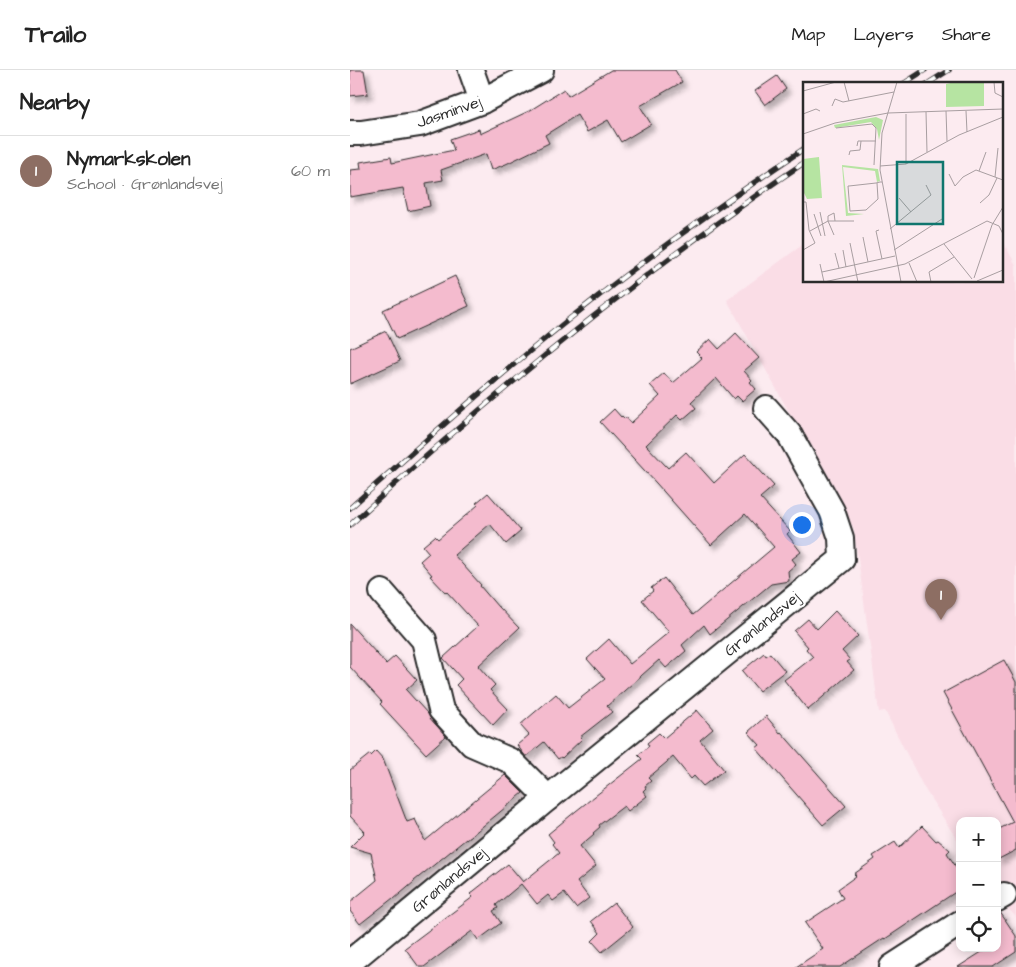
<!DOCTYPE html>
<meta charset="utf-8">
<style>
:root{--surface:#fff;--page:#f6f6f6;--text:#222;--muted:#767676;--line:#e0e0e0;--accent:#0b8043}
body{margin:0;font-family:"Architects Daughter",sans-serif;background:var(--page);color:var(--text)}
.controls{position:absolute;right:15px;bottom:15px;display:grid;overflow:hidden;border-radius:10px;box-shadow:0 2px 12px #0003}
.controls button{width:45px;height:45px;display:grid;place-items:center;padding:0;border:0;border-bottom:1px solid var(--line);background:var(--surface);color:var(--text);font:25px sans-serif}
.you{position:absolute;left:451px;top:454px;width:18px;height:18px;margin:-12px;border:4px solid #fff;border-radius:50%;background:#1a73e8;box-shadow:0 0 0 8px #1a73e833}
.badge{display:grid;place-items:center;width:32px;height:32px;border-radius:50%;background:var(--accent);color:#fff;font-size:16px;font-weight:700}
.pin{position:absolute;translate:-50% -41px;filter:drop-shadow(0 1px 2px #0008)}
.pin::after{content:'';position:absolute;top:26px;width:18px;height:15px;background:inherit;clip-path:polygon(0 0,100% 0,50% 100%)}
.list{margin:0;padding:0;list-style:none}
h2{display:flex;justify-content:space-between;align-items:center;height:65px;margin:0;padding:0 20px;font-size:21px}
h2 small{font-size:16px;font-weight:400;color:var(--muted)}
.list li{display:grid;grid-template-columns:32px 1fr auto;gap:15px;align-items:center;box-sizing:border-box;height:70px;padding:0 20px;border-top:1px solid var(--line)}
.list b{display:block;font-size:19px;white-space:nowrap}
.list p{margin:0;font-size:16px;white-space:nowrap;color:var(--muted)}
.list em{font-size:16px;font-style:normal;color:var(--muted)}
.icon{flex:none;width:28px;height:28px;fill:none;stroke:currentColor;stroke-width:2;stroke-linecap:round;stroke-linejoin:round}
.map{position:relative;flex:none;width:666px;height:897px;overflow:hidden}
header{display:flex;align-items:center;gap:30px;box-sizing:border-box;height:70px;padding:0 25px;background:var(--surface);border-bottom:1px solid var(--line)}
header strong{font-size:24px}
nav{display:flex;gap:28px;margin-inline-start:auto;font-size:18px}
main{display:flex}
aside{flex:1;background:var(--surface)}
.map>svg:first-child{display:block}
</style>
<header>
<strong>Trailo</strong>
<nav><a>Map</a><a>Layers</a><a>Share</a></nav>
</header>
<main>
<aside>
<h2>Nearby<small></small></h2>
<ul class="list">
<li><span class="badge" style="background:#8d6e63">1</span><div><b>Nymarkskolen</b><p>School · Grønlandsvej</p></div><em>60 m</em></li>
</ul>
</aside>
<div class="map">
<svg width="666" height="897" viewBox="0 0 666 897">
<defs>
<filter id="shadow"><feDropShadow dx="4.5" dy="4.5" stdDeviation="2.5" flood-color="#0004"/></filter>
</defs>
<rect width="100%" height="100%" fill="#fcebf0"/>
<filter id="ink" filterUnits="userSpaceOnUse"><feTurbulence type="fractalNoise" baseFrequency=".02" numOctaves="2"/><feDisplacementMap in="SourceGraphic" scale="10" xChannelSelector="R" yChannelSelector="G"/><feConvolveMatrix kernelMatrix="1 2 1 2 8 2 1 2 1" color-interpolation-filters="sRGB"/></filter>
<g filter="url(#ink)">
<polygon fill="#fadde6" points="652,170 666,195 666,847 647,827 647,751 610,751 610,774 574,718 535,641 529,642 504,459 377,230 455,173 455,211 652,211"/>
<g fill="#f4bbce" stroke="#2b2b2b" filter="url(#shadow)">
<polygon points="0,0 14,0 18,24 0,26"/>
<polygon points="261,0 325,0 332,12 290,36 301,54 271,72 258,50 237,62 227,45 195,65 199,73 156,94 141,100 136,84 91,100 93,110 76,113 80,136 58,141 53,118 0,127 0,100 11,99 10,92 41,87 42,93 104,80 100,69 129,59 130,64 179,41 214,19 218,26"/>
<polygon points="427,6 436,19 415,35 405,21"/>
<polygon points="105,206 119,236 47,269 33,240"/>
<polygon points="36,261 50,291 0,314 0,278"/>
<polygon points="386,263 409,288 394,301 402,310 400,312 406,319 392,331 387,326 384,329 366,308 341,332 346,338 332,350 327,345 296,375 318,398 336,382 364,413 395,384 424,416 410,428 440,461 437,464 451,482 442,489 446,494 438,501 439,511 421,514 360,564 354,555 332,575 336,581 316,598 309,590 257,636 262,642 230,667 232,669 212,688 211,687 208,689 194,672 176,687 167,675 179,665 170,655 206,624 218,638 255,609 237,589 259,569 280,594 319,562 292,530 303,521 301,518 314,508 343,545 424,477 395,444 361,475 306,413 250,352 264,339 271,347 272,346 275,349 276,347 281,353 310,326 300,315 314,303 323,313 352,288 346,282 360,269 369,279"/>
<polygon points="138,423 171,461 156,474 140,454 104,485 131,515 130,516 148,537 149,537 169,558 128,596 145,615 140,620 158,639 143,655 106,615 112,609 93,588 128,556 97,522 96,523 80,506 82,505 70,491 79,483 73,476 85,466 88,469 128,435 126,433"/>
<polygon points="485,541 508,566 492,581 500,590 497,592 504,600 458,640 434,610 463,587 456,579 458,577 444,561 458,549 467,559"/>
<polygon points="0,554 36,594 45,586 67,610 56,620 78,644 81,649 96,666 76,684 30,634 32,632 0,597"/>
<polygon points="414,583 416,586 420,583 435,601 409,621 392,601"/>
<polygon points="654,590 666,612 666,780 647,790 647,760 663,752 593,623"/>
<polygon points="347,640 363,659 350,670 374,700 353,716 344,706 341,709 323,687 298,708 301,711 295,716 296,718 293,721 297,726 278,741 274,736 249,755 250,757 243,763 244,764 230,776 246,796 227,812 239,828 226,838 214,823 203,831 198,825 187,834 171,814 146,835 148,838 143,841 151,853 128,870 122,861 74,897 69,897 55,878 123,827 120,824 158,794 173,812 209,783 202,774 204,772 198,764 226,741 292,689 288,685 299,676 297,673 309,663 314,668"/>
<polygon points="416,646 430,663 431,662 496,736 473,755 406,678 410,675 398,662"/>
<polygon points="26,681 33,689 57,752 65,749 75,771 155,705 173,723 116,770 116,769 64,811 64,812 44,829 43,828 10,854 0,841 0,832 27,810 21,783 0,777 15,762 0,746 0,700 20,684 21,686"/>
<polygon points="572,756 586,771 588,770 600,780 597,783 610,803 610,819 535,869 534,868 490,897 446,897 473,879 455,853 493,828 488,819 506,806 504,804 525,789 523,786 545,772 549,778"/>
<polygon points="264,833 283,857 252,882 242,871 250,863 241,851"/>
<polygon points="650,842 666,866 666,882 643,897 608,897 638,878 647,878 647,843"/>
</g>
<g fill="none" stroke-linecap="round" stroke-linejoin="round">
<g stroke="#2b2b2b" stroke-width="28">
<g id="minor">
<polyline points="121,0 132,31"/>
<polyline points="0,63 11,63 70,54 132,31 191,0"/>
<polyline points="32,522 74,570 91,640 122,674 161,691 198,728"/>
<polyline points="647,829 654,825"/>
<polyline points="0,892 198,728 492,489 491,468 482,441 439,364 416,338"/>
<polyline points="542,897 610,853"/>
</g>
</g>
<use href="#minor" stroke="#fff" stroke-width="24"/>
<g stroke="#2b2b2b" stroke-width="5.5">
<g id="rail">
<polyline points="553,14 575,0"/>
<polyline points="577,14 599,0"/>
<path d="M 0,438 C 61,383 122,329 186,276 C 272,205 362,140 455,78"/>
<path d="M 0,455 C 143,323 294,200 455,92"/>
</g>
</g>
<use href="#rail" stroke="#fff" stroke-width="4" stroke-dasharray="11" stroke-linecap="butt"/>
</g>
</g>
<g text-anchor="middle" dominant-baseline="central" stroke-width="4" stroke-linejoin="round" paint-order="stroke">
<g font-size="16" fill="#2b2b2b" stroke="#fff">
<text transform="translate(99 42) rotate(-19)">Jasminvej</text>
<text transform="translate(412 554) rotate(-39)">Grønlandsvej</text>
<text transform="translate(99 810) rotate(-40)">Grønlandsvej</text>
</g>
</g>
<g transform="translate(453 12)">
<rect width="200" height="200" fill="#fcebf0"/>
<path d="M 152,0 L 181,0 L 181,24 L 143,25 L 143,2 ZM 73,35 L 80,38 L 76,58 L 74,47 L 68,40 L 32,46 L 31,43 ZM 16,75 L 19,116 L 4,117 L 0,109 L 0,77 ZM 39,83 L 75,87 L 77,99 L 74,100 L 72,89 L 40,85 L 45,131 L 61,132 L 43,134 Z" fill="#b6e4a2"/>
<path fill="none" stroke="#a89ea1" stroke-width="1" d="M 41,0 L 46,19M 94,0 L 79,51 L 77,88 L 98,200M 191,0 L 192,11 L 200,15M 0,9 L 33,0M 29,24 L 32,17 L 40,20 L 91,10M 143,29 L 144,59M 163,29 L 164,50M 123,30 L 124,70M 0,32 L 13,27 L 17,29M 103,32 L 103,82M 33,46 L 69,42 L 73,46 L 71,83M 0,52 L 32,41 L 85,31 L 200,27M 54,64 L 55,59 L 73,59M 46,73 L 47,69 L 57,68 L 58,59M 77,84 L 103,82 L 156,53 L 200,35M 176,89 L 183,70M 146,92 L 152,104 L 160,95 L 173,88 L 200,98M 192,95 L 195,66M 74,101 L 75,117 L 63,128 L 47,129 L 45,104 L 46,104 L 73,101 L 77,100 L 79,100M 96,116 L 108,130M 0,120 L 3,120 L 6,148 L 12,161 L 0,168M 177,121 L 186,113 L 194,96M 17,130 L 22,154M 11,132 L 18,154M 25,139 L 25,134 L 31,131 L 32,139M 25,139 L 31,153M 87,147 L 128,113 L 123,103M 76,148 L 73,149 L 79,177M 7,149 L 25,139 L 51,139M 60,155 L 65,180M 47,161 L 55,200M 141,162 L 169,197M 40,168 L 43,185M 91,168 L 139,137M 32,171 L 36,186M 106,181 L 114,200M 17,182 L 21,200M 19,190 L 92,174M 171,196 L 189,143 L 200,125M 174,199 L 200,188M 21,200 L 102,182 L 184,139 L 196,144 L 200,152M 128,200 L 126,190 L 151,175"/>
<path fill="#0f766e" fill-opacity="0.15" stroke="#0f766e" stroke-width="2.5" d="M 94,80 L 140,80 L 140,142 L 94,142 Z"/>
<rect width="200" height="200" fill="none" stroke="#2b2b2b" stroke-width="2.5"/>
</g>
</svg>
<div class="controls">
<button>+</button>
<button>−</button>
<button><svg class="icon" aria-label="locate" viewBox="0 0 24 24"><circle cx="12" cy="12" r="6"/><path d="M12 2v4M12 18v4M2 12h4M18 12h4"/></svg></button>
</div>
<div class="you"></div>
<div class="pin badge" style="left:591px;top:550px;background:#8d6e63">1</div>
</div>
</main>
